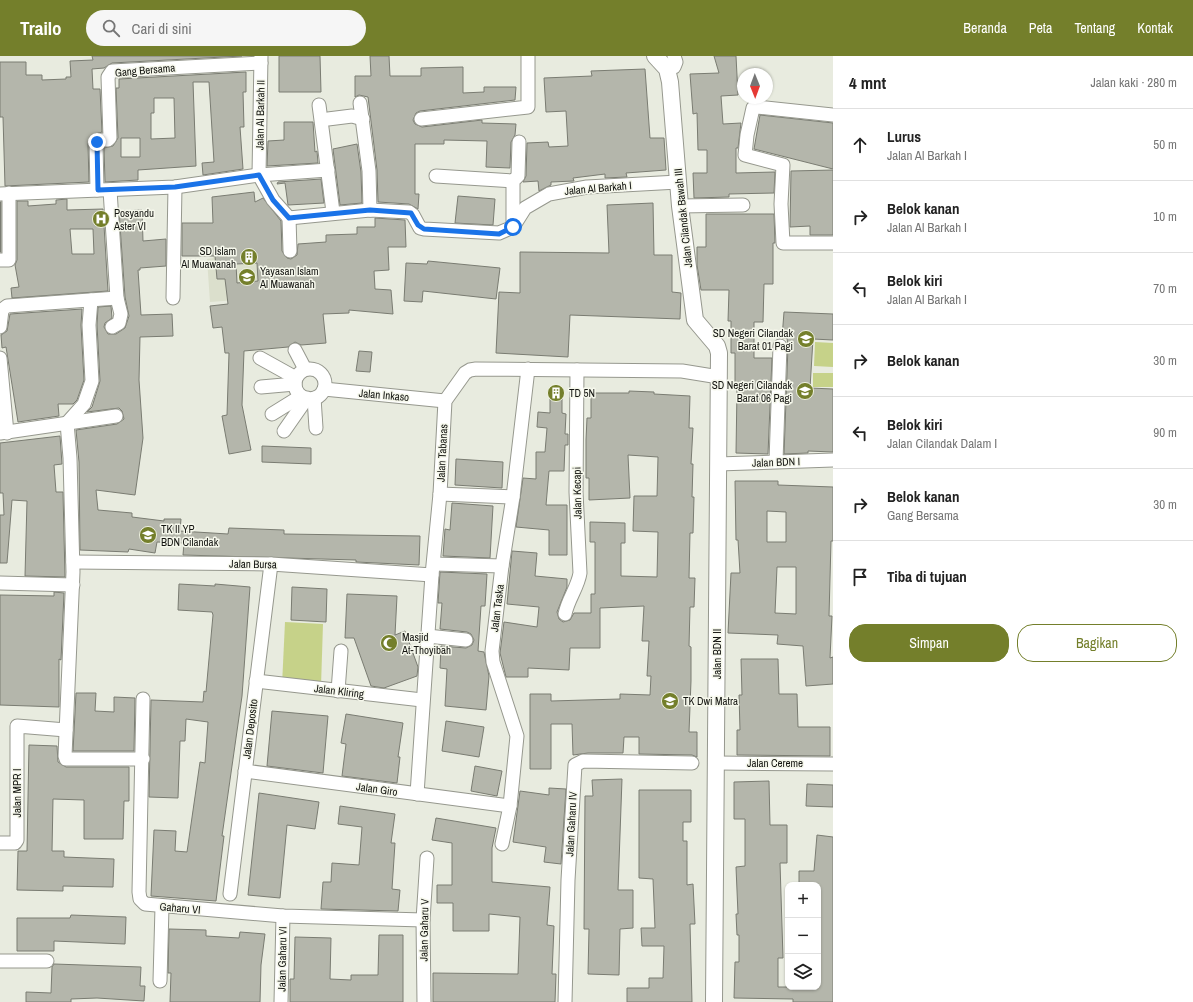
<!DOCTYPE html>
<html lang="id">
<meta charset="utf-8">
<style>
:root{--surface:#fff;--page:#f6f6f6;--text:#222;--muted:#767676;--line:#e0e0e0;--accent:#747f2b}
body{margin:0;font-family:"Archivo Narrow",sans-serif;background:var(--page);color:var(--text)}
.controls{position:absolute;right:12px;bottom:12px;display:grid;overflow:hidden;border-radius:8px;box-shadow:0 1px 3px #0004}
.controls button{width:36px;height:36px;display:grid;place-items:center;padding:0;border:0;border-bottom:1px solid var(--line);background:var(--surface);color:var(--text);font:20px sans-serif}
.compass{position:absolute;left:737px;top:12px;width:36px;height:36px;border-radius:50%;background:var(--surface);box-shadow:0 1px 3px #0004;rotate:179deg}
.stop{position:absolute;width:12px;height:12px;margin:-9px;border:3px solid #1a73e8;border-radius:50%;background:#fff}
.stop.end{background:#1a73e8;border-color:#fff;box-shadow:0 1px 4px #0008}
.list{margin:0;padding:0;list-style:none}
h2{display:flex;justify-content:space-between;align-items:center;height:52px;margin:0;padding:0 16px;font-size:17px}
h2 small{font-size:13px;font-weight:400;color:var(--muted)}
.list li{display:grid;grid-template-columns:26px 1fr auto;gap:12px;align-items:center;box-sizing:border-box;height:72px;padding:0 16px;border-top:1px solid var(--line)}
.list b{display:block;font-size:15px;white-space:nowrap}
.list p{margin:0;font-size:13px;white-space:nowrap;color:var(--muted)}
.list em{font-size:13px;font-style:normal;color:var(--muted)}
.actions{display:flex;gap:8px;padding:12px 16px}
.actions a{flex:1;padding:9px 0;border:1px solid var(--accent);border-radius:16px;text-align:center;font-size:14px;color:var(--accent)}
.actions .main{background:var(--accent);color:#fff}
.icon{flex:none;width:22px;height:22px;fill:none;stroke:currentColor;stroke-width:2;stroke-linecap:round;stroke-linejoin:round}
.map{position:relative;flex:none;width:833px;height:946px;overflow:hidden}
header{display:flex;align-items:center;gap:24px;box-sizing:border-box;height:56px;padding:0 20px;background:var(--accent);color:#fff}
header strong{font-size:19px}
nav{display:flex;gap:22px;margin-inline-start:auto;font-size:14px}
.search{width:280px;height:36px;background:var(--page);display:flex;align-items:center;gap:10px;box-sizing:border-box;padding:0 14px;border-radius:22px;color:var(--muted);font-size:15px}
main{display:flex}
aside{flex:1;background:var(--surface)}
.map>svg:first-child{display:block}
</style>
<header>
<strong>Trailo</strong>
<div class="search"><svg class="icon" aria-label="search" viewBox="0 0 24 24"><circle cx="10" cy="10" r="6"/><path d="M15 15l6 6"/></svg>Cari di sini</div>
<nav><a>Beranda</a><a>Peta</a><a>Tentang</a><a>Kontak</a></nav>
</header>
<main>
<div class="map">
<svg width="833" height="946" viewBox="0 0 833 946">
<rect width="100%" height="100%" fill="#e8ebdf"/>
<polygon fill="#dbdfcc" points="281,164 282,171 287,171 284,196 287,240 210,246 207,203 213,202 213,168"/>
<g fill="#c6d289">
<polygon points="815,286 833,287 833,311 814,310"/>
<rect x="813" y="317" width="20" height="14"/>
<polygon points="285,566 323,568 321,630 282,629"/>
</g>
<g fill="#b4b6ab" stroke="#7a7c72" fill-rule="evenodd">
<polygon points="92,0 242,0 112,7 104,12 92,13 93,33 100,33 102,76 93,79 88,88 89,126 5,130 3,61 0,61 0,6 26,6 26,19 42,19 42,24 66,23 66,21 71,21 70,5 93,4"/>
<polygon points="279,0 320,0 321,36 279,36"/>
<polygon points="370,0 389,0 390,20 421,20 421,12 463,11 463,37 484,36 484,31 516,31 515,44 420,55 416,57 413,64 415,68 422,71 482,64 482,67 516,68 515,79 511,86 510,112 486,111 487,85 444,84 444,88 415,88 415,138 419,138 418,153 409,148 378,146 377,114 368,41 359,39 355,41 355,20 371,20"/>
<polygon points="714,0 736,0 738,39 721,40 723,68 741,67 738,92 736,92 736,117 775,116 774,137 729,138 729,141 694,142 693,117 707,117 707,94 698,94 697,57 693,58 690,18 719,17"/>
<polygon points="645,13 650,82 664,82 666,114 626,117 627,121 605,122 605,118 573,122 574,125 551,126 551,129 539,135 538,125 523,126 526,120 527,87 548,86 549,91 568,90 566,55 546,56 544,22 592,20 591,15"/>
<path d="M 246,16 L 246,36 L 243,36 L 244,71 L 240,71 L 243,113 L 203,119 L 202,107 L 214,106 L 209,26 L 193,26 L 196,110 L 138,114 L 138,124 L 105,126 L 104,92 L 113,90 L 118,82 L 116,32 L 119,32 L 119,23 ZM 154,42 L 174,42 L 175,82 L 151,83 L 151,57 L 154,57 ZM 121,82 L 140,82 L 140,101 L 121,101 Z"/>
<polygon points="760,59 833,67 833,113 754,93"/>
<polygon points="284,66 313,66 315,96 317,95 318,107 267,110 268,85 284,84"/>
<polygon points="357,88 361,116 362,147 340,149 333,93"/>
<polygon points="833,114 833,179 810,179 810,170 790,171 791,115"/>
<polygon points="321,123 324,147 288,149 285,127 277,128 278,126"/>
<path d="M 254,136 L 255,146 L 263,142 L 281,165 L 282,195 L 287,202 L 291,203 L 297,199 L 298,188 L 326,186 L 326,179 L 357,178 L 357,171 L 375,171 L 375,162 L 405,164 L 406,191 L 388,191 L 389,214 L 374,215 L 375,233 L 391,234 L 393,258 L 349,254 L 349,257 L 323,258 L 326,287 L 301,289 L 295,286 L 288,291 L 244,295 L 242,349 L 251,394 L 229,398 L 222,360 L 227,359 L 229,297 L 225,297 L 222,271 L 213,272 L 210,250 L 228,248 L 225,223 L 217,223 L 215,200 L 182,200 L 182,167 L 213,167 L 212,141 ZM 257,207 L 258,225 L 237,227 L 236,208 Z"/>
<polygon points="458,140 495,143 493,169 455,167"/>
<path d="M 67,143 L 67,154 L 103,153 L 108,235 L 12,242 L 11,232 L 19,231 L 15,209 L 17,204 L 17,145 L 28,145 L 28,150 L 56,148 L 56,144 ZM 70,173 L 93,173 L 94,198 L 72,198 Z"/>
<rect x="0" y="146" width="1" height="50"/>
<polygon points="653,147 654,199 672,199 672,236 681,237 680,263 570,259 568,301 496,297 499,236 520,237 520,196 609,197 607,149"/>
<polygon points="142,154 143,185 166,183 166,210 140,212 140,214 138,214 141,259 172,258 173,280 140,281 139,324 143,382 135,439 96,434 98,454 132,457 132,461 164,465 164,463 181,463 180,475 228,478 229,472 284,474 284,478 420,480 419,509 356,506 356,504 183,499 184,487 157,486 155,497 129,493 128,496 80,494 79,406 76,374 117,368 124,363 122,355 119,352 87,356 92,351 100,325 97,269 98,251 111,250 112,262 105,267 104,271 108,278 116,278 125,272 129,260 125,241 119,155"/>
<polygon points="706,158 774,158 775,187 773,187 773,228 764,228 763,266 754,266 754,302 772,302 768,398 736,397 737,333 735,333 735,297 731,297 731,265 728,265 729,234 701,234 697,209 697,191 706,191"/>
<polygon points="428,205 500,212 496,243 423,235 422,246 404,245 406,207 427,208"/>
<polygon points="82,253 81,269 84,324 77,344 73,348 58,348 59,360 18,366 6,291 2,292 1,279 7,275 10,258"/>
<polygon points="784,256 833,258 833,284 813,283 810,332 833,333 833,396 808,395 808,397 784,398 788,290 787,282 782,282"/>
<polygon points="359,295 372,296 370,316 356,315"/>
<polygon points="550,332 562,332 562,357 566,358 565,378 568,378 568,389 565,389 564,415 549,415 546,449 567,449 567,499 549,499 549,474 516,471 523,422 536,423 536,396 545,396 547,372 537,371 538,356 550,357"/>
<polygon points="629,335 654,336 654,338 690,340 689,372 693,372 691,408 693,408 692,441 694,441 693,477 690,477 689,522 695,522 694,551 690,551 689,590 691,591 691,625 689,676 697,676 697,701 692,699 639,698 639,681 624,681 623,697 588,697 573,699 572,668 551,668 551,713 530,713 530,638 551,638 551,645 620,643 620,638 650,639 651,620 647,620 649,585 642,585 644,550 600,552 600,592 570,592 569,614 528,612 528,621 506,621 500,597 504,566 537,571 539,551 507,548 512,495 537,497 535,520 567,523 567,531 557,556 559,563 563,566 570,564 574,557 591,557 591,538 595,538 595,486 590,486 590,466 625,467 625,487 621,487 621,520 657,521 658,476 633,475 634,440 657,440 658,401 628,399 630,442 589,444 589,422 586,422 586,384 587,362 591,362 591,337 629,337"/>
<polygon points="60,380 62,408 54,409 56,436 63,436 65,521 25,520 27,445 12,444 7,507 0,507 0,459 4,459 3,437 0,437 0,387"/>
<polygon points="262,390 311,392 311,408 262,406"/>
<polygon points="456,403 503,406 502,432 455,429"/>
<path d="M 735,425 L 778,425 L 778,429 L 833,431 L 833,485 L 831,485 L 829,560 L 832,560 L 830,602 L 833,601 L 833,628 L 806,630 L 803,590 L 777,588 L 778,579 L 728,577 L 731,517 L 740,517 L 738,484 L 736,484 ZM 767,455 L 786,456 L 786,486 L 767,486 ZM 777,511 L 796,511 L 796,558 L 775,557 Z"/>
<polygon points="452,447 493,450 490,502 443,500 445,473 450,474"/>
<polygon points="440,516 487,518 485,550 481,550 478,595 484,596 489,620 486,654 445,650 447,613 440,612 441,590 466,592 472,589 474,584 471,578 467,576 440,573 442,547 438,547"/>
<polygon points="179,528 215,530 215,528 250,531 242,640 222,780 224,780 216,845 151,840 154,774 176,775 175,795 187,796 200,706 205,707 208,666 186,663 185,685 180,685 178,742 149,741 151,644 203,646 204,635 206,636 213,559 212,556 178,554"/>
<polygon points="292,531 327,533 326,566 291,564"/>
<polygon points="54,536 64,537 61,604 59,603 59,651 0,649 0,539 54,540"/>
<polygon points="347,538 397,540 395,579 405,575 418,611 417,620 384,632 371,630 354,582 345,582"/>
<polygon points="741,603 778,603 779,638 797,638 798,671 830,671 830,700 737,699 737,674 740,674 739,639 742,639"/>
<polygon points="76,637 96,637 95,655 114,656 114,641 135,642 134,695 73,695"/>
<polygon points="272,655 328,660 323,717 267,710"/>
<polygon points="346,658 403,667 398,701 400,701 397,727 342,720 346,688 341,687"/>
<polygon points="446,665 484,671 479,701 442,695"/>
<polygon points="29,689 57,690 58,706 66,711 129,711 129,745 124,745 123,783 84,783 84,744 53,743 52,795 64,795 64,801 114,803 113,831 63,830 63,835 17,834 18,795 27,795"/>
<polygon points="475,710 502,715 497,740 471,735"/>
<polygon points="622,723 618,834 633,834 633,872 620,873 619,919 588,918 589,873 584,873 585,740 593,740 592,724"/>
<polygon points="769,725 770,769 787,769 787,807 780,807 783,902 778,902 778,931 818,931 818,829 799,829 799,815 814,815 817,779 833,781 833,946 793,946 793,943 734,942 735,906 739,906 739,879 737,879 736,858 738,858 736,811 745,810 745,763 734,763 734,726"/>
<polygon points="807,728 833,729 833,751 806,750"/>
<polygon points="549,732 566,733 561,808 544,806 546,791 513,786 520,735 549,739"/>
<polygon points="639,734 691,734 691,766 683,766 683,785 687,785 687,829 693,828 695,868 690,868 692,946 627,946 627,932 649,932 649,922 663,922 664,890 642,890 641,872 655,872 653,823 639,822"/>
<polygon points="259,737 319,746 315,773 287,769 280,842 248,839"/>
<polygon points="340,750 395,758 391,787 395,787 392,833 400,834 398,855 321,853 323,826 331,826 332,807 359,809 362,771 338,768"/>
<polygon points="436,762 496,772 492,792 492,826 550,831 547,869 554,870 552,918 556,918 555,946 433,946 433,917 518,918 520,861 489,858 489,875 453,875 453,847 437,847 437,829 452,829 452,787 432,784"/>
<polygon points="71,859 126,861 125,888 54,885 54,895 17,895 17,862 70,862"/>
<polygon points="169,873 206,874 206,880 239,882 240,876 265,878 261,909 260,946 170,946 171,917 168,917"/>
<polygon points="379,879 403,879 403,946 290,946 290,923 294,923 295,881 331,882 330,923 351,924 351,919 378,919"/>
<polygon points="54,908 141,911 140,930 145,930 144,945 97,942 71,943 71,946 26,946 26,936 51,937 52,911"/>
</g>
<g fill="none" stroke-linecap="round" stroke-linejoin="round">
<g stroke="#96988e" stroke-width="15">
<g id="minor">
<polyline points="261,0 259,119 273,144 289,162"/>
<polyline points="667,13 674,11 676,6 674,0"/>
<polyline points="360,47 369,115 370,154"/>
<polyline points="319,49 333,156"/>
<polyline points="833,59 757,51 753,52 747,79 745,99 783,109 781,148 783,187 833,187"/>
<polyline points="328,63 352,60 363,63"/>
<polyline points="421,63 528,51 528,0"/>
<polyline points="436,120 513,125"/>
<polyline points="97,134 96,88 99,84 108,84 110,82 108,21 112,15 261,7"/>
<polyline points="110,134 117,242 121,258 119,267 112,271"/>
<polyline points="0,138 175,131 259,119 328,114"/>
<polyline points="680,150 743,149"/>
<polyline points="289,162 370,154 409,156 413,159 420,172 424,173 499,177 513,171 525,152 549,138 587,131 678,126"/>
<polyline points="289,162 290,195"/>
<polyline points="513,171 513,125 518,120 519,86"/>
<polyline points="0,204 9,204 9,137"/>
<polyline points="173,242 175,131"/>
<polyline points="91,244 89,269 92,325 84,348 67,367 70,402 73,516 65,700 66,703 143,703"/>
<polyline points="0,271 2,254 7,250 117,242"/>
<polyline points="295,294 305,313"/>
<polyline points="0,302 7,377"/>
<polyline points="260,302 296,322"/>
<circle cx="310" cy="328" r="15"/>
<polyline points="261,331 295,328"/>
<polyline points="324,333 445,345"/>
<polyline points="314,342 316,372"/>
<polyline points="272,358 301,340"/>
<polyline points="284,375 307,342"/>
<polyline points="0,377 116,360"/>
<polyline points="776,405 780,290"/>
<polyline points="718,408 833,404"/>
<polyline points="440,438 513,441"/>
<polyline points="73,506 271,508 432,519"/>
<polyline points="434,508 502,510"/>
<polyline points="0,527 73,529"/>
<path d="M 565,558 C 568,543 578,531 580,517 L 576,436 L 577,314"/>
<polyline points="427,580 466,584"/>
<polyline points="256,625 422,644"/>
<polyline points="338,635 341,595"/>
<polyline points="143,643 139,836 140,843 145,848 283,860 423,864"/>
<polyline points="717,707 833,708"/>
<polyline points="245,715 510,750"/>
<polyline points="417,738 432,519 440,438 445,345 465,317 470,314 476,313 682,315 719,321"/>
<polyline points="0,787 15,787 17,784 17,670 66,674"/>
<polyline points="502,788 510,750 517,680 493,606 492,595 502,510 513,441 528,313"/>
<polyline points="230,838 271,508"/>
<polyline points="0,905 47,905"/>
<polyline points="160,925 162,851"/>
<polyline points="281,946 283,860"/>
<polyline points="424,946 423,864 427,802"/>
<polyline points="565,946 568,824 575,709 583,705 692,707"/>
</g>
</g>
<g stroke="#96988e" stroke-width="18">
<polyline id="tertiary" points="655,0 667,13 670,26 680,150 695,264 717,290 719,297 714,946"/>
</g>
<use href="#minor" stroke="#fff" stroke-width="13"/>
<use href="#tertiary" stroke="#fff" stroke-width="16"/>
</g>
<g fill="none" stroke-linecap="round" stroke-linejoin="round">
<polyline stroke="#1a73e8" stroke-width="5" points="97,86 98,134 175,131 259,119 273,144 289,162 370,154 411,157 418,169 424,173 499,178 513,171"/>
</g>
<defs>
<g id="hospital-disc" transform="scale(0.9)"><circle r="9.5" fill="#747f2b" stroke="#f6f8ec"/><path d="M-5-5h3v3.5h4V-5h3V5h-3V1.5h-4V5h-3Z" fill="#fff"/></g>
<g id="building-disc" transform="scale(0.9)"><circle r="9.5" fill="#747f2b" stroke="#f6f8ec"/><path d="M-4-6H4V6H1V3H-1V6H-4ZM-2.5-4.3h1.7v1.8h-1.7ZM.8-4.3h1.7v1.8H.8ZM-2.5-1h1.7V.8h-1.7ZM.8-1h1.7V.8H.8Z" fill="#fff"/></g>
<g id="school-disc" transform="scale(0.9)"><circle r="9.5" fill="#747f2b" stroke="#f6f8ec"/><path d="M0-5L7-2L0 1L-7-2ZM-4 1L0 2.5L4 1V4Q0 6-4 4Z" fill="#fff"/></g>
<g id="mosque-disc" transform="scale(0.9)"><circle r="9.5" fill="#747f2b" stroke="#f6f8ec"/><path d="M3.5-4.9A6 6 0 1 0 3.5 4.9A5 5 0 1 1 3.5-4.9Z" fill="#fff"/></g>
</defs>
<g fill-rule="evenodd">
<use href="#hospital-disc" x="101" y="163"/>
<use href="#building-disc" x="249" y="201"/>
<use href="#school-disc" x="247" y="221"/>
<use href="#school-disc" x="806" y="283"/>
<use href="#school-disc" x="805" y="335"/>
<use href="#building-disc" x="556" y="337"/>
<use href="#school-disc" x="148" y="479"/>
<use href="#mosque-disc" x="389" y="587"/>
<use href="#school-disc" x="670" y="645"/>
</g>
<g text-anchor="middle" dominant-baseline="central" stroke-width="3" stroke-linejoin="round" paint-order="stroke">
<g font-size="11" fill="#141511" stroke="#f6f8ec">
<text transform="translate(145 14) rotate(-5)">Gang Bersama</text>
<text transform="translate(260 59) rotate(-89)">Jalan Al Barkah II</text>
<text transform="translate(598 132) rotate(-5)">Jalan Al Barkah I</text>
<text transform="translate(683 162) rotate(-96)">Jalan Cilandak Bawah III</text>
<text transform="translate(384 339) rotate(5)">Jalan Inkaso</text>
<text transform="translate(442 397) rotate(-87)">Jalan Tabanas</text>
<text transform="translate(776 406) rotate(-2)">Jalan BDN I</text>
<text transform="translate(577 437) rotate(-91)">Jalan Kecapi</text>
<text transform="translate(253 508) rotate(1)">Jalan Bursa</text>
<text transform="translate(497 552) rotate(-83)">Jalan Taska</text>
<text transform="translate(717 598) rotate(-90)">Jalan BDN II</text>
<text transform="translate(339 635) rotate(7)">Jalan Kliring</text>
<text transform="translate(250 673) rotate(-83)">Jalan Deposito</text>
<text x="775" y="707">Jalan Cereme</text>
<text transform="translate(377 733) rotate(8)">Jalan Giro</text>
<text transform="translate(17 737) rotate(-90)">Jalan MPR I</text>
<text transform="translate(571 768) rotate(-87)">Jalan Gaharu IV</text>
<text transform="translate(180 852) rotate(5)">Gaharu VI</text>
<text transform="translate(424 874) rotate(-89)">Jalan Gaharu V</text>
<text transform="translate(282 903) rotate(-89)">Jalan Gaharu VI</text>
</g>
<g font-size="11" fill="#141511" stroke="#f6f8ec" text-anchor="start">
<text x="114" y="157">Posyandu<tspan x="114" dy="13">Aster VI</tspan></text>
<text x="236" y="195" text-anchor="end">SD Islam<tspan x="236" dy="13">Al Muawanah</tspan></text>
<text x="260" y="215">Yayasan Islam<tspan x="260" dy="13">Al Muawanah</tspan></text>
<text x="793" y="277" text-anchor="end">SD Negeri Cilandak<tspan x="793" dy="13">Barat 01 Pagi</tspan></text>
<text x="792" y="329" text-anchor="end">SD Negeri Cilandak<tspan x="792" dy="13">Barat 06 Pagi</tspan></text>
<text x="569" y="337">TD 5N</text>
<text x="161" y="473">TK II YP<tspan x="161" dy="13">BDN Cilandak</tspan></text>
<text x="402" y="581">Masjid<tspan x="402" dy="13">At-Thoyibah</tspan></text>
<text x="683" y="645">TK Dwi Matra</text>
</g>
</g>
</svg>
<div class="controls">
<button>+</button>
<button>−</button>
<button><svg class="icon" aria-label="layers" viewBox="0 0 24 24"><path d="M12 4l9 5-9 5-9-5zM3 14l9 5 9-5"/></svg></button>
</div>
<svg class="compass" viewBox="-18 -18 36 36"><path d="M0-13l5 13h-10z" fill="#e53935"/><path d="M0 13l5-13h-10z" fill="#767676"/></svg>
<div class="stop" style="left:513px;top:171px"></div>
<div class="stop end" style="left:97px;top:86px"></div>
</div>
<aside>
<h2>4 mnt<small>Jalan kaki · 280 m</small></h2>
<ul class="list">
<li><svg class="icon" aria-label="ahead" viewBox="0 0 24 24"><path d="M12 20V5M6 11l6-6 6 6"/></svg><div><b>Lurus</b><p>Jalan Al Barkah I</p></div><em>50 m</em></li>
<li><svg class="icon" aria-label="right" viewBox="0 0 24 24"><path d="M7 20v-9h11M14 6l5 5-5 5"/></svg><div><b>Belok kanan</b><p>Jalan Al Barkah I</p></div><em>10 m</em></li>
<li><svg class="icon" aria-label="left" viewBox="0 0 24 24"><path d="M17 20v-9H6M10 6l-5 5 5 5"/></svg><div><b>Belok kiri</b><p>Jalan Al Barkah I</p></div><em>70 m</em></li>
<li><svg class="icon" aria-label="right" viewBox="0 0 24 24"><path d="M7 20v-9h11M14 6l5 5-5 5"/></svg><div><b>Belok kanan</b></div><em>30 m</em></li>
<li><svg class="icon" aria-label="left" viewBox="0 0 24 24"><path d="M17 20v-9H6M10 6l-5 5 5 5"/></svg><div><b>Belok kiri</b><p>Jalan Cilandak Dalam I</p></div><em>90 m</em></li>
<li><svg class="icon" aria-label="right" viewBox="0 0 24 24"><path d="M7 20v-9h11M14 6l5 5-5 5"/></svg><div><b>Belok kanan</b><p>Gang Bersama</p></div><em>30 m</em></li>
<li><svg class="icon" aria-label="arrive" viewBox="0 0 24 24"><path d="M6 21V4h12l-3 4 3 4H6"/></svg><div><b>Tiba di tujuan</b></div></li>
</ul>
<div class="actions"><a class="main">Simpan</a><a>Bagikan</a></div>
</aside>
</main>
